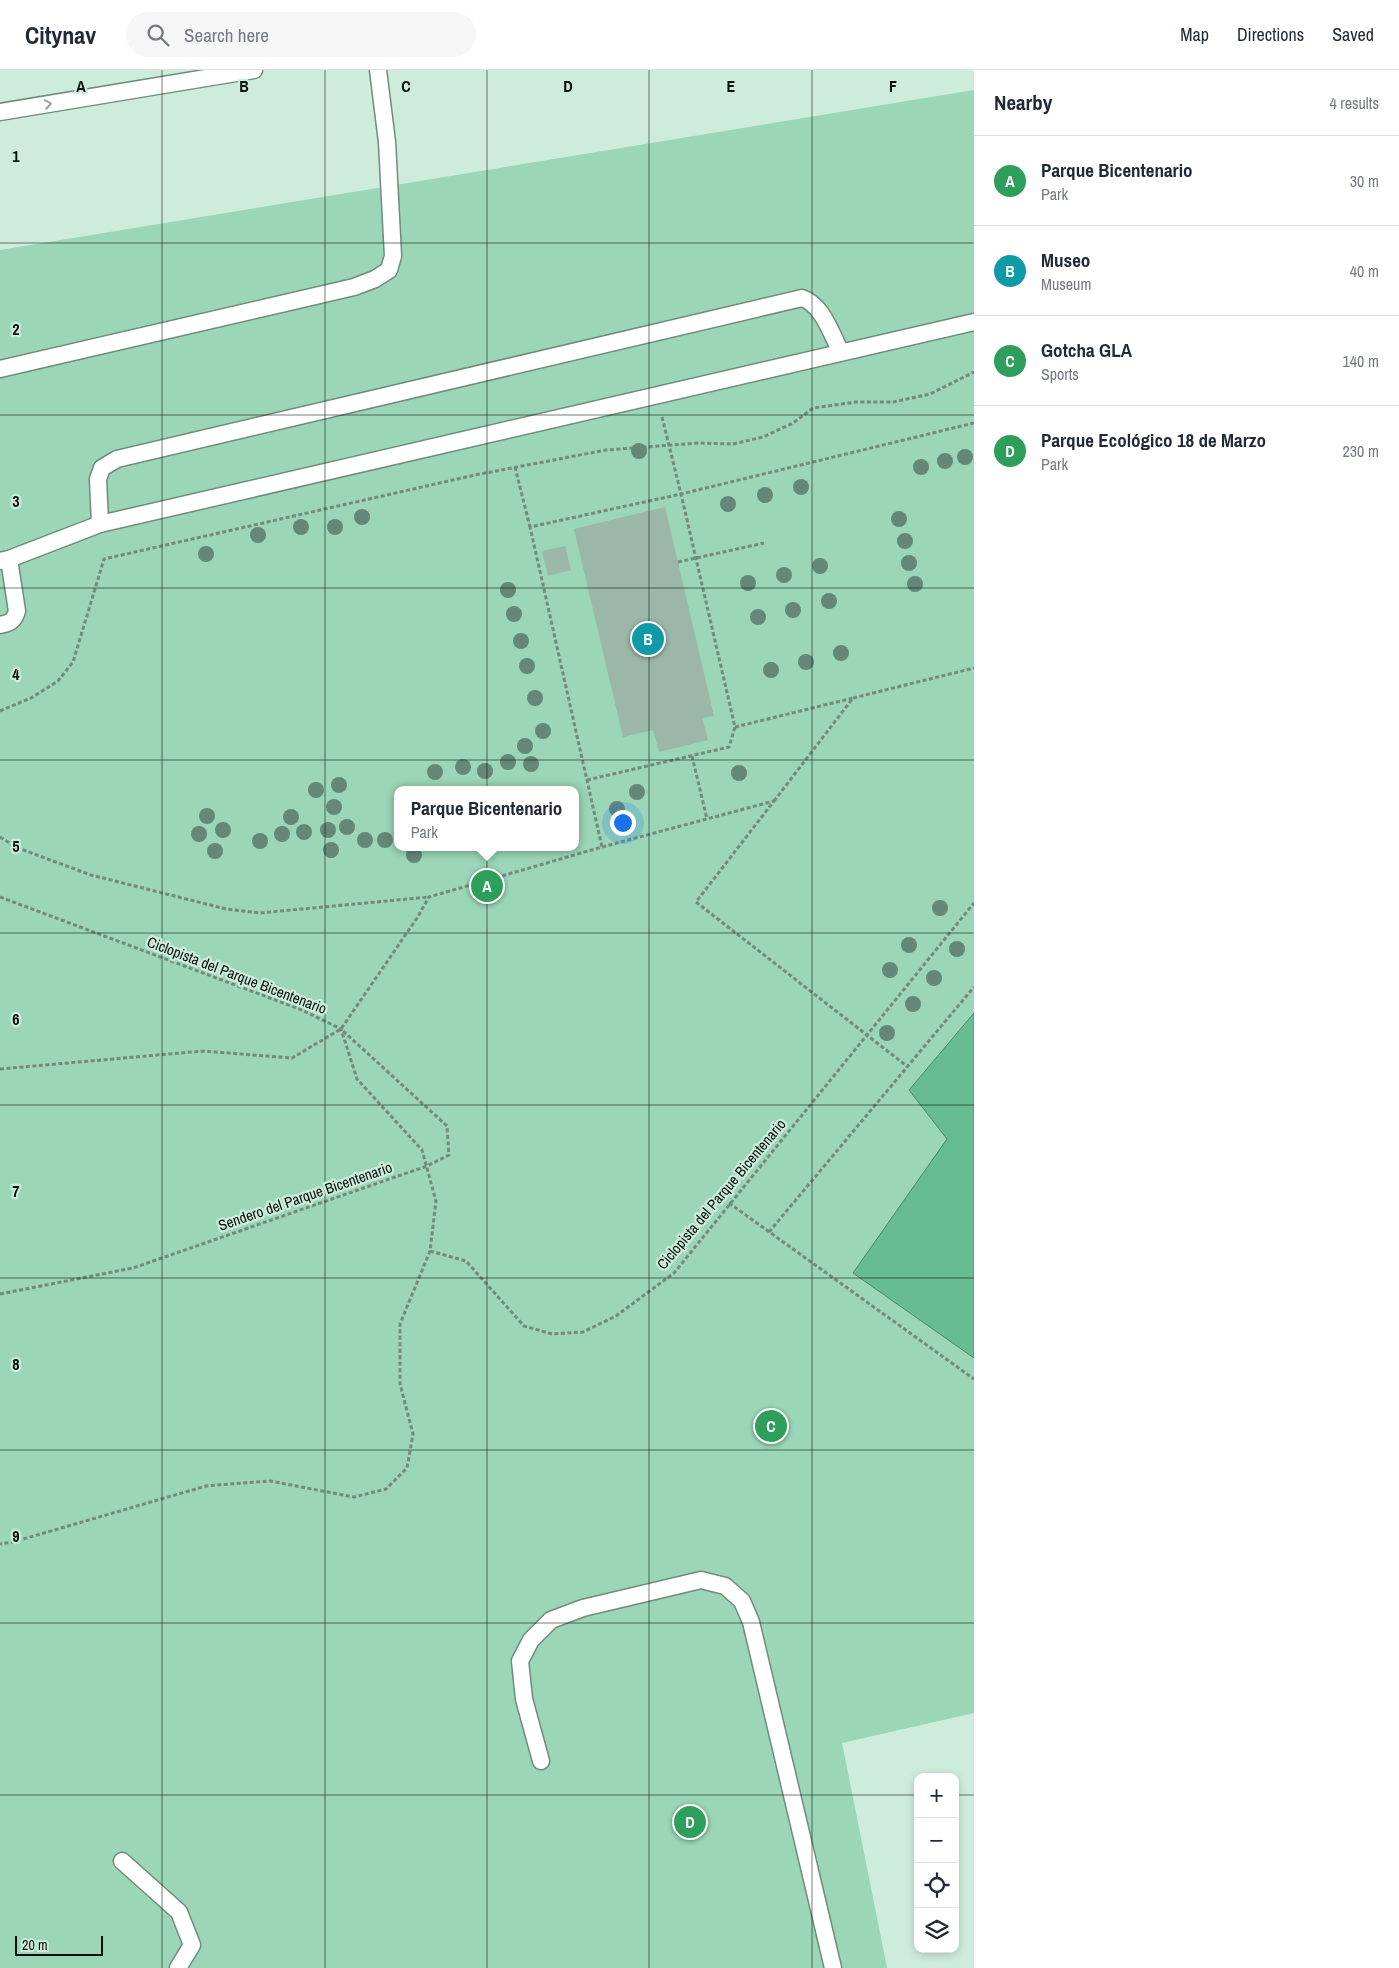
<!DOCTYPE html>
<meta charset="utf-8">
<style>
:root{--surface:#fff;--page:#f6f6f7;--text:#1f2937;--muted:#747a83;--line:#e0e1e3;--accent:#8a40b2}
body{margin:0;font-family:"Archivo Narrow",sans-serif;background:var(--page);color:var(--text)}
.controls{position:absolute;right:15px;bottom:15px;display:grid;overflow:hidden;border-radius:10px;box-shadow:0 2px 8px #0003}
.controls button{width:45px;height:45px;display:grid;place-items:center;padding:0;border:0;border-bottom:1px solid var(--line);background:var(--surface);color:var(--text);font:25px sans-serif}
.scale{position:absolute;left:15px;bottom:12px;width:88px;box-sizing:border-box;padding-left:5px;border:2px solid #07110c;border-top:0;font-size:14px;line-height:18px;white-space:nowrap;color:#07110c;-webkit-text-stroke:4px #ceecdb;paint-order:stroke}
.you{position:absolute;left:622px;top:752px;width:18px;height:18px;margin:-12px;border:4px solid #fff;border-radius:50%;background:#1a73e8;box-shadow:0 0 0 8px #1a73e833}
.badge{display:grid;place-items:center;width:32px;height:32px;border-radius:50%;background:var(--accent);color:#fff;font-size:16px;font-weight:700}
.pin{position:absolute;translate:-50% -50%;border:2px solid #fff;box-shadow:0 1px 5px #0006}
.popup{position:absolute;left:394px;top:716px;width:185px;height:65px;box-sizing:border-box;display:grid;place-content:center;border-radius:10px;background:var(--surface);filter:drop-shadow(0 1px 4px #0005);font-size:16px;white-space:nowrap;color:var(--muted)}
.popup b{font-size:19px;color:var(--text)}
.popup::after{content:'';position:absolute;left:50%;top:100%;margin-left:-10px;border:10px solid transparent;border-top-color:var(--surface)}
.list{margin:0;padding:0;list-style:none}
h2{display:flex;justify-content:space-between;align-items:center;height:65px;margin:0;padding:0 20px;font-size:21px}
h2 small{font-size:16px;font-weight:400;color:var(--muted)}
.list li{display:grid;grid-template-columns:32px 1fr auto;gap:15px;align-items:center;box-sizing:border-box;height:90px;padding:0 20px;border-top:1px solid var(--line)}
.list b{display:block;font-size:19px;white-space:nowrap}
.list p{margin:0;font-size:16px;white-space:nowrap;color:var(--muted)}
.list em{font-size:16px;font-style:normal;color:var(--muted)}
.icon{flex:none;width:28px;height:28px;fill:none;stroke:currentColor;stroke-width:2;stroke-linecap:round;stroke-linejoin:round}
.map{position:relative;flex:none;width:974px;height:1898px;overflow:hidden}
header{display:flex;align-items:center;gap:30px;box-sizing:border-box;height:70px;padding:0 25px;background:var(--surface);border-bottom:1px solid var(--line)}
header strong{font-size:24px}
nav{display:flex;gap:28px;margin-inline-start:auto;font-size:18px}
.search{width:350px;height:45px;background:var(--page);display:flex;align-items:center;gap:12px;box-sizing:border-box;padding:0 18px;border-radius:28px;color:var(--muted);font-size:19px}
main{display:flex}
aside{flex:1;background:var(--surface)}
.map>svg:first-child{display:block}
</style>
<header>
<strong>Citynav</strong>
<div class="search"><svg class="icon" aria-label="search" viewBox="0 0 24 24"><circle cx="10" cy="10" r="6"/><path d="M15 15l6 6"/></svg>Search here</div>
<nav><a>Map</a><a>Directions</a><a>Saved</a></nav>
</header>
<main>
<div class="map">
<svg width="974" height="1898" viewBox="0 0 974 1898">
<rect width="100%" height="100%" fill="#ceecdb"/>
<path fill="#9ad6b7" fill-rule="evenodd" d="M 974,20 L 974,1643 L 842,1673 L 887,1898 L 0,1898 L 0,180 ZM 398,720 L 576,720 L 576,777 L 398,777 Z"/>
<polygon fill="#67bc94" stroke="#4a896b" points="974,943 974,1288 853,1203 947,1069 909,1020"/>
<g fill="#9bb7a8">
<polygon points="665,437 714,646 702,648 708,670 659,682 653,660 623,667 574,459"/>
<polygon points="565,476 571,500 548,506 542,481"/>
</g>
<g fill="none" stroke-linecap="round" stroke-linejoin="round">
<g stroke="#708c7d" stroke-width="19">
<g id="lane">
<polyline points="0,42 254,0"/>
<polyline points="0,299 354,217 375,209 389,200 393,186 387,72 378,0"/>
<path d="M 100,454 L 98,409 L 102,398 L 117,389 L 802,228 C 823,235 831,264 841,282"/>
<polyline points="0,491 9,489 100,454 974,252"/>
<path d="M 0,555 C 10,553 14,551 17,541 L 9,489"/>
<polyline points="541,1691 524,1629 520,1591 531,1570 551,1550 583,1538 701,1510 725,1516 742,1531 751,1552 833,1898"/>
<polyline points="122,1791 179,1842 192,1875 178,1898"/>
</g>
</g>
<g stroke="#758a7e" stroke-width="3" stroke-dasharray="4 2.5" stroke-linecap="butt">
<polyline points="662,347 681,424 974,353"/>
<polyline points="515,397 530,457"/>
<polyline points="0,641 31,628 58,611 73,592 104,489 475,405 606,380 698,373 733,374 763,367 793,353 813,338 856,332 893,332 930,324 974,302"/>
<polyline points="735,657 853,628"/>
<polyline points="692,686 707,749"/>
<polyline points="587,710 729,677 735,657 681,424 530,457 602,777"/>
<polyline points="774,731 853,628 974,598"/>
<polyline points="0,767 18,778 91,805 226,839 260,843 429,827"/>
<polyline points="0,827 302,940 341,959 357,1009 422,1080 436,1131 430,1181 400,1254 400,1314 413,1364 407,1398 386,1419 354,1427 270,1411 206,1416 13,1472 0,1474"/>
<polyline points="0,999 203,981 292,988 341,959 417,848 429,827 602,777 774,731 696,832 908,997"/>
<polyline points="729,1133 974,1309"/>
<polyline points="769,1162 974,917"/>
<polyline points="430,1181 466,1191 524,1256 552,1264 583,1262 616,1246 674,1203 974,833"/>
<polyline points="0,1224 133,1198 427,1096 449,1085 447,1056 342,960"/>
</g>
<use href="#lane" stroke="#fff" stroke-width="16"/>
<polyline stroke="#758a7e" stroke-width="3" stroke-dasharray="4 2.5" stroke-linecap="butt" points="678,492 764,473"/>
</g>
<g fill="#658777">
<circle cx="639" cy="381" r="8"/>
<circle cx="965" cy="387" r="8"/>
<circle cx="945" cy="391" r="8"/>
<circle cx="921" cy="397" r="8"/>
<circle cx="801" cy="417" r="8"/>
<circle cx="765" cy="425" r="8"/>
<circle cx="728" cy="434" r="8"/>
<circle cx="362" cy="447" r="8"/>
<circle cx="899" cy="449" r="8"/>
<circle cx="301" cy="457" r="8"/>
<circle cx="335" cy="457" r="8"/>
<circle cx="258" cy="465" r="8"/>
<circle cx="905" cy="471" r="8"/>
<circle cx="206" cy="484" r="8"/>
<circle cx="909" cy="493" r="8"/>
<circle cx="820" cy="496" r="8"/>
<circle cx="784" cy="505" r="8"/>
<circle cx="748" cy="513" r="8"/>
<circle cx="915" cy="514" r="8"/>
<circle cx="508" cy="520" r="8"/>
<circle cx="829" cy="531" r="8"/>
<circle cx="793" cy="540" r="8"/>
<circle cx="514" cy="544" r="8"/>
<circle cx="758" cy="547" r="8"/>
<circle cx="521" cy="571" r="8"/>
<circle cx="841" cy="583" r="8"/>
<circle cx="806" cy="592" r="8"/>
<circle cx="527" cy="596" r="8"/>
<circle cx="771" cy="600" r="8"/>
<circle cx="535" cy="628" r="8"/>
<circle cx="543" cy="661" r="8"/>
<circle cx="525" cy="676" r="8"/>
<circle cx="508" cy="692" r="8"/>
<circle cx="531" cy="694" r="8"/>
<circle cx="463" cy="697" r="8"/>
<circle cx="485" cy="701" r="8"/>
<circle cx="435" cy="702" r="8"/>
<circle cx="739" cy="703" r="8"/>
<circle cx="339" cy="715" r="8"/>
<circle cx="316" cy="720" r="8"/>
<circle cx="637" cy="722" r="8"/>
<circle cx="334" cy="737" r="8"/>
<circle cx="617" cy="739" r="8"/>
<circle cx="207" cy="746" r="8"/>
<circle cx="291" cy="747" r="8"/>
<circle cx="347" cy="757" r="8"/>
<circle cx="223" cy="760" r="8"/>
<circle cx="328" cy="760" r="8"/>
<circle cx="304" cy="762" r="8"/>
<circle cx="199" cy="764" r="8"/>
<circle cx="282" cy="764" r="8"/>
<circle cx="365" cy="770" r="8"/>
<circle cx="385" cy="770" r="8"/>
<circle cx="260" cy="771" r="8"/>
<circle cx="331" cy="780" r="8"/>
<circle cx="215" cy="781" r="8"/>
<circle cx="414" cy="785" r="8"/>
<circle cx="940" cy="838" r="8"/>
<circle cx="909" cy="875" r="8"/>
<circle cx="957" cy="879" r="8"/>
<circle cx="890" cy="900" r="8"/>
<circle cx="934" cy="908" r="8"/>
<circle cx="913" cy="934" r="8"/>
<circle cx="887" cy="963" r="8"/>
</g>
<defs><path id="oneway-chevron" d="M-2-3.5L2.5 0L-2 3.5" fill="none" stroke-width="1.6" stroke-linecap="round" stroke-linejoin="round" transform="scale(1.25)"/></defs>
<use stroke="#9ca09e" href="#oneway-chevron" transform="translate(48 34) rotate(-9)"/>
<path fill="none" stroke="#07110c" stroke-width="1" stroke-opacity="0.55" d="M 162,0 L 162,1898M 325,0 L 325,1898M 487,0 L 487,1898M 649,0 L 649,1898M 812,0 L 812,1898M 0,173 L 974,173M 0,345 L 974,345M 0,518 L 974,518M 0,690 L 974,690M 0,863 L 974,863M 0,1035 L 974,1035M 0,1208 L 974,1208M 0,1380 L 974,1380M 0,1553 L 974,1553M 0,1725 L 918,1725M 955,1725 L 974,1725"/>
<g text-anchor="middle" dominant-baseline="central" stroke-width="4.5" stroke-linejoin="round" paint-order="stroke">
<g font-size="15" fill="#07110c" stroke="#ceecdb">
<text transform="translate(237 905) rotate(21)">Ciclopista del Parque Bicentenario</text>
<text transform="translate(721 1124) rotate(-50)">Ciclopista del Parque Bicentenario</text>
<text transform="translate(305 1126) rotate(-19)">Sendero del Parque Bicentenario</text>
</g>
</g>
<g font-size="16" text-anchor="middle" font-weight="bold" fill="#07110c" stroke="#ceecdb" stroke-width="4.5" stroke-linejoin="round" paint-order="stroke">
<text x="81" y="22">A</text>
<text x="244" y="22">B</text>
<text x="406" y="22">C</text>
<text x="568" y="22">D</text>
<text x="731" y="22">E</text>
<text x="893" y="22">F</text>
<text x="16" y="92">1</text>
<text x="16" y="265">2</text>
<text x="16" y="437">3</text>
<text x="16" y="610">4</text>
<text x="16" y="782">5</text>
<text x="16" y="955">6</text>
<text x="16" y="1127">7</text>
<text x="16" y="1300">8</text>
<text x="16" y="1472">9</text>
</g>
</svg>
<div class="controls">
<button>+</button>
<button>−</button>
<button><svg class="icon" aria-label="locate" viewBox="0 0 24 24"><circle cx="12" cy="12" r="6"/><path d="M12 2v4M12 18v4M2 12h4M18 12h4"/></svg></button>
<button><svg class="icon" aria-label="layers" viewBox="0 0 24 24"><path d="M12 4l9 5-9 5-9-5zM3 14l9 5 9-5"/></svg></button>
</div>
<div class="scale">20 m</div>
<div class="you"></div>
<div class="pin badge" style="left:487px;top:816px;background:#2e9e5b">A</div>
<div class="popup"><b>Parque Bicentenario</b>Park</div>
<div class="pin badge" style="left:648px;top:569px;background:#0f9aa8">B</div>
<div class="pin badge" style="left:771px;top:1356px;background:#2e9e5b">C</div>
<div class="pin badge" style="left:690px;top:1752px;background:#2e9e5b">D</div>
</div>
<aside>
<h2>Nearby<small>4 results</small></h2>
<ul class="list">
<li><span class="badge" style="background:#2e9e5b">A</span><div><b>Parque Bicentenario</b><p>Park</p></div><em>30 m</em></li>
<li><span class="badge" style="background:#0f9aa8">B</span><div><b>Museo</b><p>Museum</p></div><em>40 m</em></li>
<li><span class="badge" style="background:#2e9e5b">C</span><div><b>Gotcha GLA</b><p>Sports</p></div><em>140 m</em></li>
<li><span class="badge" style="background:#2e9e5b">D</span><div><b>Parque Ecológico 18 de Marzo</b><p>Park</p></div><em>230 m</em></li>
</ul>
</aside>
</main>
